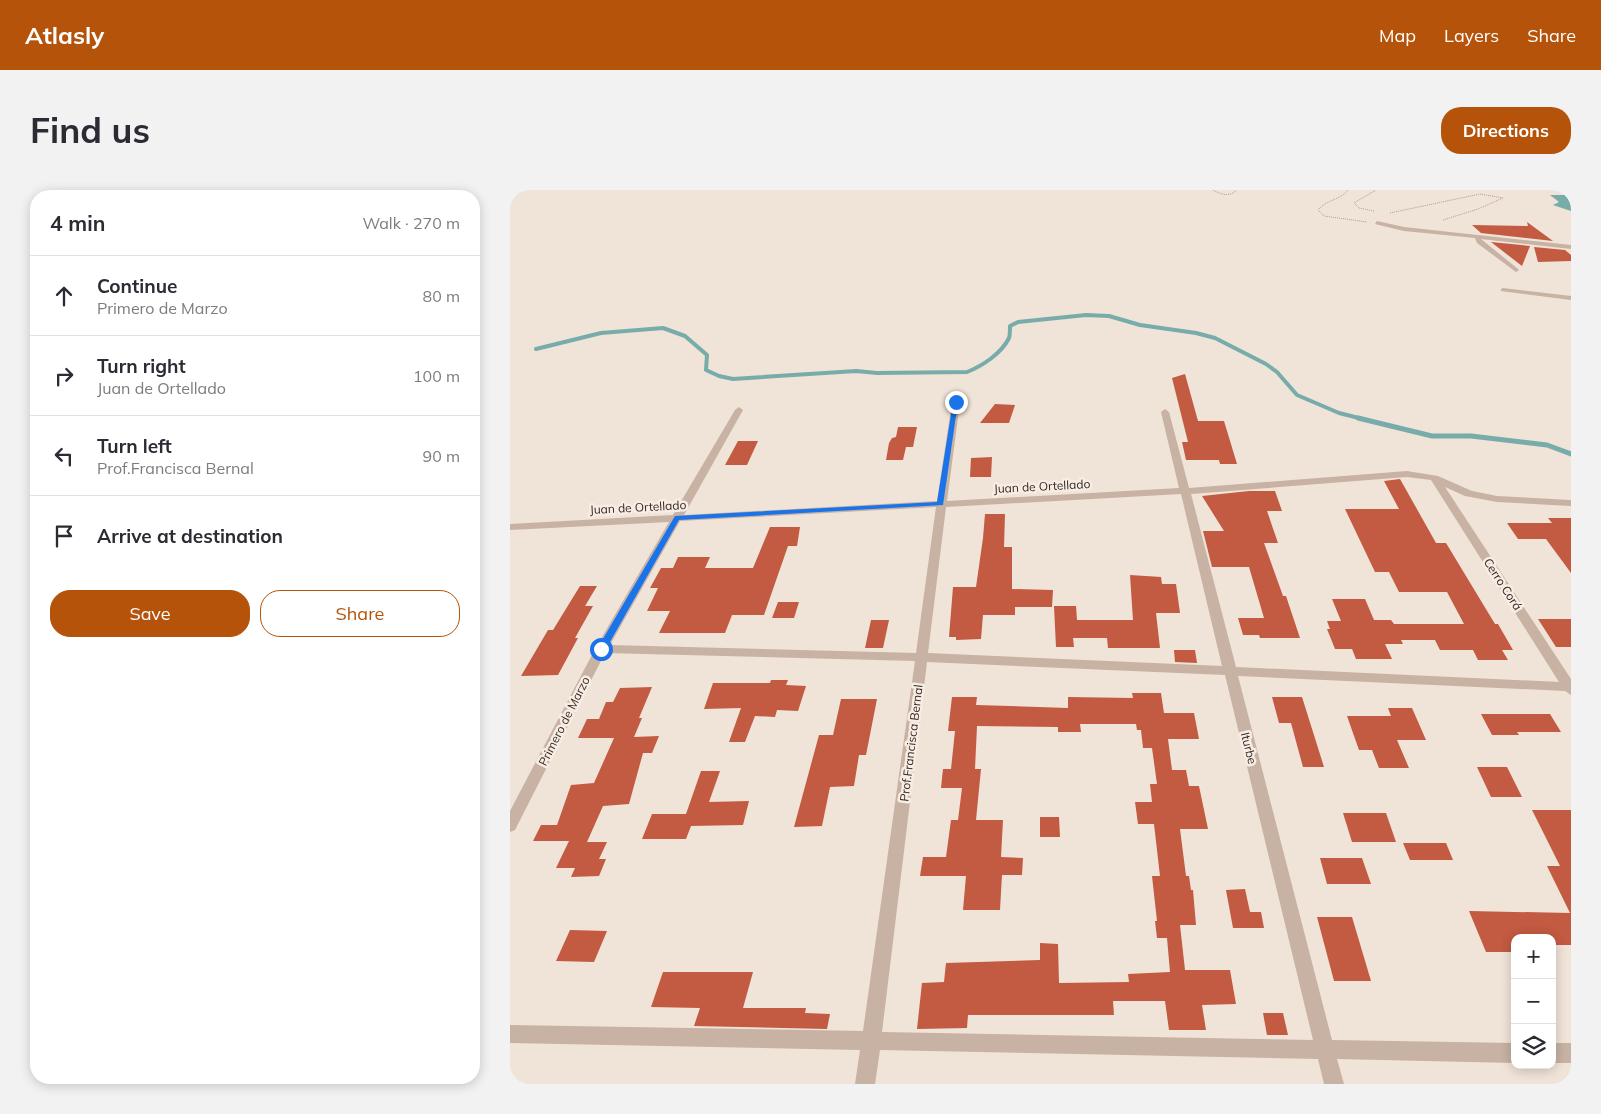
<!DOCTYPE html>
<meta charset="utf-8">
<style>
:root{--surface:#fff;--page:#f2f2f3;--text:#2b2b33;--muted:#7c7c81;--line:#e1e1e2;--accent:#b45309}
body{margin:0;font-family:Mulish,sans-serif;background:var(--page);color:var(--text)}
.controls{position:absolute;right:15px;bottom:15px;display:grid;overflow:hidden;border-radius:10px;box-shadow:0 2px 12px #0003}
.controls button{width:45px;height:45px;display:grid;place-items:center;padding:0;border:0;border-bottom:1px solid var(--line);background:var(--surface);color:var(--text);font:25px sans-serif}
.stop{position:absolute;width:15px;height:15px;margin:-11px;border:4px solid #1a73e8;border-radius:50%;background:#fff}
.stop.end{background:#1a73e8;border-color:#fff;box-shadow:0 1px 5px #0008}
.list{margin:0;padding:0;list-style:none}
h2{display:flex;justify-content:space-between;align-items:center;height:65px;margin:0;padding:0 20px;font-size:21px}
h2 small{font-size:16px;font-weight:400;color:var(--muted)}
.list li{display:grid;grid-template-columns:32px 1fr auto;gap:15px;align-items:center;box-sizing:border-box;height:80px;padding:0 20px;border-top:1px solid var(--line)}
.list b{display:block;font-size:19px;white-space:nowrap}
.list p{margin:0;font-size:16px;white-space:nowrap;color:var(--muted)}
.list em{font-size:16px;font-style:normal;color:var(--muted)}
.actions{display:flex;gap:10px;padding:15px 20px}
.actions a{flex:1;padding:11px 0;border:1px solid var(--accent);border-radius:20px;text-align:center;font-size:18px;color:var(--accent)}
.actions .main{background:var(--accent);color:#fff}
.icon{flex:none;width:28px;height:28px;fill:none;stroke:currentColor;stroke-width:2;stroke-linecap:round;stroke-linejoin:round}
.map{position:relative;flex:none;width:1061px;height:894px;overflow:hidden;border-radius:20px}
header{display:flex;align-items:center;gap:30px;box-sizing:border-box;height:70px;padding:0 25px;background:var(--accent);color:#fff}
header strong{font-size:24px}
nav{display:flex;gap:28px;margin-inline-start:auto;font-size:18px}
.intro{display:flex;align-items:center;justify-content:space-between;box-sizing:border-box;height:120px;padding:0 30px}
h1{margin:0;font-size:35px}
.button{padding:12px 22px;border-radius:20px;background:var(--accent);color:#fff;font-size:18px;font-weight:700}
main{display:flex;gap:30px;padding:0 30px}
aside{flex:1;background:var(--surface);border-radius:20px;box-shadow:0 2px 12px #0003}
.map>svg:first-child{display:block}
</style>
<header>
<strong>Atlasly</strong>
<nav><a>Map</a><a>Layers</a><a>Share</a></nav>
</header>
<div class="intro"><h1>Find us</h1><a class="button">Directions</a></div>
<main>
<aside>
<h2>4 min<small>Walk · 270 m</small></h2>
<ul class="list">
<li><svg class="icon" aria-label="ahead" viewBox="0 0 24 24"><path d="M12 20V5M6 11l6-6 6 6"/></svg><div><b>Continue</b><p>Primero de Marzo</p></div><em>80 m</em></li>
<li><svg class="icon" aria-label="right" viewBox="0 0 24 24"><path d="M7 20v-9h11M14 6l5 5-5 5"/></svg><div><b>Turn right</b><p>Juan de Ortellado</p></div><em>100 m</em></li>
<li><svg class="icon" aria-label="left" viewBox="0 0 24 24"><path d="M17 20v-9H6M10 6l-5 5 5 5"/></svg><div><b>Turn left</b><p>Prof.Francisca Bernal</p></div><em>90 m</em></li>
<li><svg class="icon" aria-label="arrive" viewBox="0 0 24 24"><path d="M6 21V4h12l-3 4 3 4H6"/></svg><div><b>Arrive at destination</b></div></li>
</ul>
<div class="actions"><a class="main">Save</a><a>Share</a></div>
</aside>
<div class="map">
<svg width="1061" height="894" viewBox="0 0 1061 894">
<rect width="100%" height="100%" fill="#f0e3d7"/>
<polygon fill="#77acab" points="1040,5 1061,5 1061,21 1043,15 1049,12"/>
<g fill="none" stroke-linecap="round" stroke-linejoin="round">
<path stroke="#77acab" stroke-width="4" d="M 26,159 L 91,143 L 153,138 L 175,146 L 197,165 L 196,180 L 209,186 L 223,189 L 346,181 L 367,183 L 457,182 C 472,176 491,164 499,148 C 500,145 500,140 500,136 L 508,132 L 576,125 L 599,126 L 630,135 L 686,143 L 705,148 L 756,174 L 767,182 L 787,205 L 829,223 L 853,229"/>
<polyline stroke="#77acab" stroke-width="5" points="848,228 922,246 961,246 1037,255 1061,264"/>
</g>
<g fill="#c35a42">
<polygon points="1017,32 1043,51 971,43 962,35 1018,36"/>
<polygon points="981,52 1020,56 1012,76"/>
<polygon points="1024,57 1055,60 1061,65 1061,71 1028,72"/>
<polygon points="675,184 688,231 714,231 727,274 710,274 709,270 676,270 672,252 678,252 662,188"/>
<polygon points="485,214 505,215 499,233 470,233"/>
<polygon points="388,237 407,237 403,257 396,257 393,270 376,270 379,253 382,248 386,247"/>
<polygon points="228,251 248,251 237,275 215,275"/>
<polygon points="482,267 481,287 460,287 461,268"/>
<polygon points="890,289 926,353 936,353 985,434 988,434 1003,460 992,460 998,470 968,470 963,460 930,460 925,450 891,450 893,454 875,454 882,469 846,469 842,459 825,459 817,439 820,439 817,431 831,431 822,409 855,409 864,430 881,430 884,434 954,434 937,402 889,402 879,382 865,382 835,319 889,319 874,291"/>
<polygon points="739,301 765,301 772,321 757,321 768,353 754,353 773,406 776,406 790,448 750,448 749,445 733,445 728,428 754,428 739,377 702,377 693,341 714,341 692,306"/>
<polygon points="475,324 495,324 494,357 502,357 502,399 543,400 542,417 505,417 505,425 473,425 471,449 446,450 446,447 439,447 443,397 466,397 473,348"/>
<polygon points="1038,328 1061,328 1061,383 1036,349 1008,349 997,333 1042,333"/>
<polygon points="260,337 290,337 287,356 278,356 254,425 222,425 215,443 149,443 160,421 137,421 148,398 140,398 151,378 163,378 168,367 200,367 195,378 243,378"/>
<polygon points="620,385 651,387 652,394 666,394 670,423 646,423 650,458 598,458 597,448 563,448 564,457 546,457 544,416 566,416 567,430 623,430"/>
<polygon points="70,396 87,396 75,416 83,416 65,448 68,448 48,485 11,486 38,440 43,440"/>
<polygon points="268,412 289,412 284,428 262,428"/>
<polygon points="1028,429 1061,429 1061,457 1046,457"/>
<polygon points="361,430 379,430 373,458 355,458"/>
<polygon points="664,460 685,460 687,473 665,472"/>
<polygon points="261,490 278,490 276,495 296,496 288,521 267,520 265,527 245,526 235,552 219,552 231,518 194,519 203,493 260,493"/>
<polygon points="142,497 129,528 132,528 124,547 149,546 142,563 133,563 119,614 93,616 77,652 97,652 89,669 96,669 89,686 61,687 65,678 46,678 59,651 23,651 31,635 47,635 61,595 84,593 104,548 68,548 77,529 89,529 96,512 103,512 110,498"/>
<polygon points="622,503 651,503 654,523 684,523 689,549 658,549 662,580 676,580 679,596 689,596 698,639 670,639 676,686 679,686 681,700 683,700 686,735 670,735 675,780 720,780 726,814 692,815 696,840 659,840 655,811 603,811 604,825 458,825 457,838 407,839 412,793 434,792 436,773 530,770 530,753 548,754 549,793 619,792 618,784 660,782 657,748 647,748 645,731 647,731 642,686 650,686 644,634 628,634 625,612 642,612 640,594 647,594 642,558 633,558 631,540 627,540 626,534 570,534 571,542 548,542 548,537 467,536 465,579 471,579 466,630 493,630 491,667 513,668 512,685 492,685 490,720 453,720 456,686 410,686 413,667 436,667 441,630 448,630 452,598 431,598 433,579 441,579 445,541 438,541 442,507 467,507 466,515 558,518 558,507 623,508"/>
<polygon points="762,507 792,507 814,577 793,577 781,533 769,533"/>
<polygon points="331,509 367,509 356,565 349,565 344,596 320,597 312,636 284,637 309,545 323,545"/>
<polygon points="878,518 902,518 916,550 887,550 899,578 869,578 862,560 849,560 837,526 881,526"/>
<polygon points="971,524 1040,524 1051,542 1007,542 1009,545 982,545"/>
<polygon points="967,577 997,577 1012,607 981,607"/>
<polygon points="191,581 210,581 199,612 239,611 233,635 181,636 176,649 132,649 142,624 176,624"/>
<polygon points="1022,620 1061,620 1061,755 1042,755 1042,748 1005,748 1005,762 976,762 959,721 1060,723 1037,676 1050,676"/>
<polygon points="833,623 876,623 886,652 842,652"/>
<polygon points="530,627 549,627 550,647 530,647"/>
<polygon points="893,653 936,653 943,670 900,670"/>
<polygon points="810,668 852,668 861,694 817,694"/>
<polygon points="735,699 740,722 751,722 754,738 723,738 716,700"/>
<polygon points="807,727 842,727 861,791 824,791"/>
<polygon points="60,740 97,741 84,772 46,771"/>
<polygon points="153,782 243,782 233,818 296,818 295,823 320,824 317,839 184,836 190,818 141,817"/>
<polygon points="753,823 773,823 778,845 757,845"/>
</g>
<g fill="none" stroke-linecap="round" stroke-linejoin="round">
<g stroke="#b39c8e" stroke-width="1" stroke-dasharray="1 1" stroke-linecap="butt">
<path d="M 703,0 C 712,5 719,7 727,0"/>
<path d="M 838,0 C 830,10 816,10 808,20 L 814,26 L 857,32"/>
<polyline points="864,21 849,18 844,13 866,0"/>
<polyline points="880,23 970,4 993,8 968,19 933,30"/>
</g>
<g fill="#c7b2a4" fill-rule="evenodd">
<polygon points="867,31 894,37 1061,55 1061,59 971,49 1008,79 1009,80 1006,82 967,53 965,48 894,41 865,34"/>
<polygon points="993,98 1061,106 1061,110 991,101 991,99"/>
<path d="M 446,209 L 450,212 L 437,311 L 669,298 L 651,222 L 655,219 L 659,222 L 679,298 L 897,281 L 928,286 L 962,301 L 987,306 L 1061,310 L 1061,316 L 987,312 L 955,306 L 935,297 L 1061,489 L 1061,505 L 1055,501 L 728,486 L 822,850 L 1005,853 L 1005,873 L 827,869 L 834,894 L 814,894 L 808,869 L 370,860 L 365,894 L 345,894 L 350,860 L 0,853 L 0,835 L 353,841 L 405,471 L 95,463 L 5,640 L 0,642 L 0,621 L 85,459 L 159,332 L 0,340 L 0,334 L 163,325 L 225,220 L 229,217 L 233,220 L 174,325 L 427,311 L 442,212 ZM 897,287 L 921,290 L 1049,492 L 726,477 L 681,304 ZM 671,304 L 712,476 L 418,463 L 436,317 ZM 426,317 L 406,463 L 100,455 L 170,331 ZM 417,472 L 715,485 L 803,850 L 372,842 Z"/>
<rect x="1042" y="853" width="19" height="20"/>
</g>
</g>
<polygon fill="#1a73e8" points="446,210 448,212 433,315 169,330 96,459 94,461 88,461 87,459 165,326 427,312 443,212"/>
<g text-anchor="middle" dominant-baseline="central" stroke-width="5" stroke-linejoin="round" paint-order="stroke">
<g font-size="12" fill="#332925" stroke="#f8ede3">
<text transform="translate(532 296) rotate(-3)">Juan de Ortellado</text>
<text transform="translate(128 317) rotate(-3)">Juan de Ortellado</text>
<text transform="translate(993 394) rotate(57)">Cerro Corá</text>
<text transform="translate(54 531) rotate(-63)">Primero de Marzo</text>
<text transform="translate(401 553) rotate(-83)">Prof.Francisca Bernal</text>
<text transform="translate(739 558) rotate(76)">Iturbe</text>
</g>
</g>
</svg>
<div class="controls">
<button>+</button>
<button>−</button>
<button><svg class="icon" aria-label="layers" viewBox="0 0 24 24"><path d="M12 4l9 5-9 5-9-5zM3 14l9 5 9-5"/></svg></button>
</div>
<div class="stop" style="left:91px;top:459px"></div>
<div class="stop end" style="left:446px;top:212px"></div>
</div>
</main>
